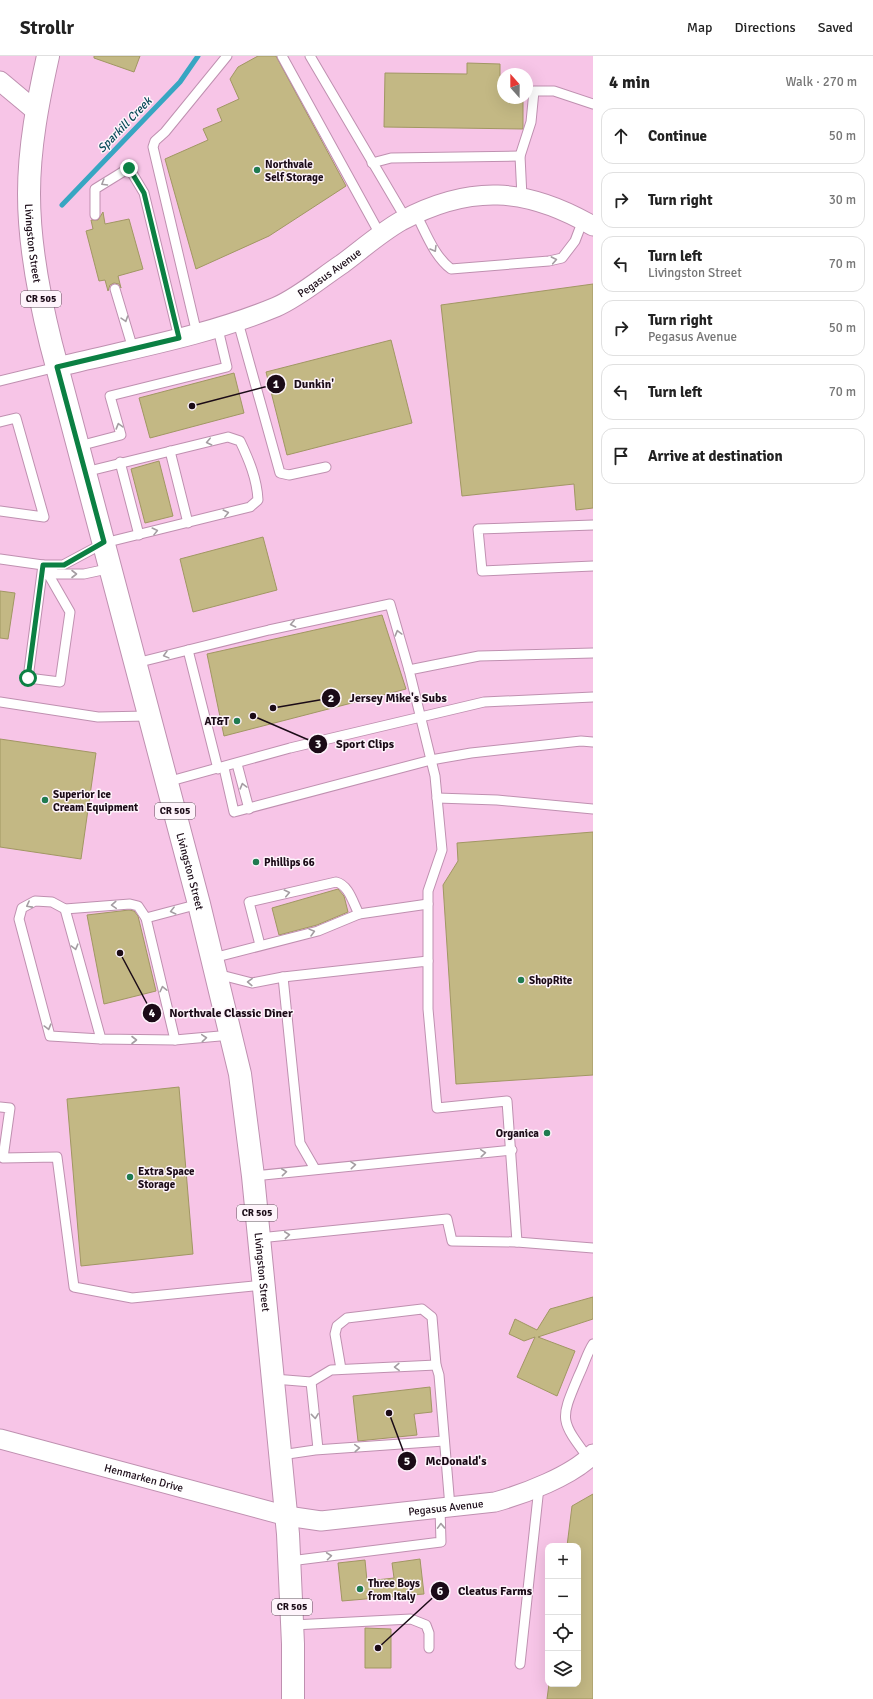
<!DOCTYPE html>
<meta charset="utf-8">
<style>
:root{--surface:#fff;--page:#f6f6f6;--text:#222;--muted:#767676;--line:#e0e0e0}
body{margin:0;font-family:Signika,sans-serif;background:var(--page);color:var(--text)}
.controls{position:absolute;right:12px;bottom:12px;display:grid;overflow:hidden;border-radius:8px;box-shadow:0 4px 16px #0002}
.controls button{width:36px;height:36px;display:grid;place-items:center;padding:0;border:0;border-bottom:1px solid var(--line);background:var(--surface);color:var(--text);font:20px sans-serif}
.compass{position:absolute;left:497px;top:12px;width:36px;height:36px;border-radius:50%;background:var(--surface);box-shadow:0 4px 16px #0002;rotate:339deg}
.stop{position:absolute;width:12px;height:12px;margin:-9px;border:3px solid #0b8043;border-radius:50%;background:#fff}
.stop.end{background:#0b8043;border-color:#fff;box-shadow:0 1px 4px #0008}
.list{margin:0;padding:0;list-style:none}
h2{display:flex;justify-content:space-between;align-items:center;height:52px;margin:0;padding:0 16px;font-size:17px}
h2 small{font-size:13px;font-weight:400;color:var(--muted)}
.list li{display:grid;grid-template-columns:26px 1fr auto;gap:12px;align-items:center;box-sizing:border-box;height:56px;margin:0 8px 8px;padding:0 8px;border:1px solid var(--line);border-radius:12px}
.list b{display:block;font-size:15px;white-space:nowrap}
.list p{margin:0;font-size:13px;white-space:nowrap;color:var(--muted)}
.list em{font-size:13px;font-style:normal;color:var(--muted)}
.icon{flex:none;width:22px;height:22px;fill:none;stroke:currentColor;stroke-width:2;stroke-linecap:round;stroke-linejoin:round}
.map{position:relative;flex:none;width:593px;height:1643px;overflow:hidden}
header{display:flex;align-items:center;gap:24px;box-sizing:border-box;height:56px;padding:0 20px;background:var(--surface);border-bottom:1px solid var(--line)}
header strong{font-size:19px}
nav{display:flex;gap:22px;margin-inline-start:auto;font-size:14px}
main{display:flex}
aside{flex:1;background:var(--surface)}
.map>svg:first-child{display:block}
</style>
<header>
<strong>Strollr</strong>
<nav><a>Map</a><a>Directions</a><a>Saved</a></nav>
</header>
<main>
<div class="map">
<svg width="593" height="1643" viewBox="0 0 593 1643">
<rect width="100%" height="100%" fill="#f7c5e7"/>
<g fill="none" stroke-linecap="round" stroke-linejoin="round">
<polyline stroke="#37a6c2" stroke-width="5" points="62,149 180,26 198,0"/>
</g>
<g fill="#c3b884" stroke="#a19763">
<polygon points="94,0 140,0 134,16 94,2"/>
<polygon points="258,0 276,0 346,130 269,180 196,213 165,103 208,84 203,73 222,65 217,53 239,43 230,23 238,11"/>
<polygon points="467,7 500,8 500,20 503,20 503,42 523,42 523,73 384,71 385,17 467,18"/>
<polygon points="103,156 105,168 129,163 143,213 118,220 121,232 119,228 114,227 110,229 108,235 105,224 99,225 86,175 93,173 91,164 98,164"/>
<polygon points="593,228 593,452 576,454 574,428 462,440 441,249"/>
<polygon points="391,284 412,367 287,399 266,316"/>
<polygon points="234,317 244,357 150,382 139,342"/>
<polygon points="159,405 173,460 145,467 131,413"/>
<polygon points="263,481 277,534 193,556 180,503"/>
<polygon points="0,535 15,537 8,583 0,582"/>
<polygon points="382,559 406,633 224,680 207,598"/>
<polygon points="0,683 96,697 81,803 0,791"/>
<polygon points="593,776 593,1019 456,1028 443,829 458,805 457,787"/>
<polygon points="338,833 344,840 348,856 317,869 279,879 272,852"/>
<polygon points="129,854 134,855 138,860 156,935 104,948 87,859"/>
<polygon points="179,1031 193,1198 81,1210 67,1043"/>
<polygon points="593,1241 593,1263 538,1281 575,1295 557,1340 517,1321 535,1281 524,1285 509,1278 515,1263 537,1274 550,1253"/>
<polygon points="430,1331 432,1356 414,1358 417,1379 358,1385 353,1340"/>
<polygon points="593,1438 593,1643 547,1643 549,1628 578,1628 578,1490 567,1490 572,1450"/>
<polygon points="420,1503 424,1538 342,1545 338,1507 365,1504 367,1525 394,1522 392,1507"/>
<polygon points="365,1572 391,1573 391,1612 365,1612"/>
</g>
<g fill="none" stroke-linecap="round" stroke-linejoin="round">
<g stroke="#bf90b0" stroke-width="11">
<g id="service">
<polyline points="282,0 381,180"/>
<polyline points="310,0 406,163"/>
<polyline points="372,107 391,102 520,100"/>
<polyline points="522,141 520,100 531,66 534,35 554,35 593,48"/>
<path d="M 416,158 C 426,177 434,200 451,213 L 549,205 L 562,202 L 575,185 L 583,164"/>
<polyline points="95,159 95,133 129,112 144,137 179,282"/>
<polyline points="115,233 133,293"/>
<polyline points="238,266 280,417 289,419 326,411"/>
<polyline points="197,278 153,91 155,85 165,76 227,0"/>
<polyline points="0,325 57,311"/>
<polyline points="0,366 16,362 44,461 0,455"/>
<polyline points="79,390 121,379 110,340 227,311 218,273"/>
<polyline points="170,395 188,467"/>
<polyline points="120,406 139,479"/>
<polyline points="593,469 478,473 482,515 593,510"/>
<path d="M 0,503 L 43,509 L 63,509 L 104,487 L 250,451 L 258,444 C 257,423 249,404 240,385 L 228,381 L 85,416"/>
<polygon points="43,509 70,556 60,626 28,622"/>
<polyline points="46,511 56,518 84,518 107,513 109,515"/>
<polyline points="188,594 218,713"/>
<polyline points="136,607 269,574 390,548 409,614"/>
<polyline points="0,646 98,661 148,660"/>
<polyline points="237,708 249,753"/>
<polyline points="224,712 234,756 431,704 471,697 581,685 593,686"/>
<polyline points="167,726 290,692 484,646 593,641"/>
<polyline points="437,742 497,744 593,753"/>
<polyline points="65,853 101,983 175,984 231,979"/>
<polyline points="146,862 199,848"/>
<path d="M 260,889 L 249,846 L 336,826 C 349,829 353,847 359,858"/>
<polyline points="213,902 318,875 359,858 428,848"/>
<polyline points="428,905 428,835 442,794 435,720 409,614 479,600 593,597"/>
<polyline points="217,918 252,927 283,921 428,905 428,953 437,1052 507,1045 517,1186"/>
<polyline points="283,921 300,1087 315,1113"/>
<polyline points="101,983 50,980 19,863 22,852 35,845 52,846 65,853 130,848 138,850 146,862 175,984"/>
<polyline points="0,1051 10,1052 3,1102 57,1101 74,1231 132,1242 264,1229"/>
<polyline points="253,1120 512,1094"/>
<polyline points="259,1182 447,1163 452,1185 517,1186 593,1192"/>
<polyline points="341,1313 335,1278 337,1270 347,1262 422,1253 432,1261 436,1309 439,1319 450,1451"/>
<polyline points="274,1323 311,1326 331,1314 436,1309"/>
<polyline points="311,1326 318,1393"/>
<polyline points="281,1399 315,1394 444,1385"/>
<path d="M 589,1403 C 559,1363 560,1364 579,1319 C 584,1309 587,1297 593,1288"/>
<polyline points="290,1505 441,1486 440,1452"/>
<polyline points="293,1569 411,1563 426,1569 429,1577 429,1592"/>
<polyline points="520,1608 539,1431"/>
</g>
</g>
<g stroke="#bf90b0" stroke-width="21">
<g id="minor">
<polyline points="0,25 37,56"/>
<path id="s1" d="M 57,311 C 131,293 206,280 276,251 C 299,241 321,222 342,208 C 361,194 380,177 401,165 C 470,128 526,131 593,170"/>
<path id="s2" d="M 0,1383 L 287,1460 L 321,1465 L 495,1446 C 524,1438 572,1420 593,1398"/>
</g>
</g>
<g stroke="#bf90b0" stroke-width="24">
<g id="primary">
<path id="s3" d="M 48,0 C 38,45 29,91 29,138 C 29,188 39,240 51,288 L 199,848 L 240,1018 L 253,1120 L 288,1478 L 293,1588 L 293,1643"/>
</g>
</g>
<use href="#service" stroke="#fff" stroke-width="9"/>
<use href="#minor" stroke="#fff" stroke-width="19"/>
<use href="#primary" stroke="#fff" stroke-width="22"/>
</g>
<defs><path id="oneway-chevron" d="M-2-3.5L2.5 0L-2 3.5" fill="none" stroke-width="1.6" stroke-linecap="round" stroke-linejoin="round"/></defs>
<g stroke="#a49da2">
<use href="#oneway-chevron" transform="translate(104 127) rotate(149)"/>
<use href="#oneway-chevron" transform="translate(434 193) rotate(59)"/>
<use href="#oneway-chevron" transform="translate(554 204) rotate(-11)"/>
<use href="#oneway-chevron" transform="translate(125 263) rotate(72)"/>
<use href="#oneway-chevron" transform="translate(119 370) rotate(-106)"/>
<use href="#oneway-chevron" transform="translate(209 386) rotate(167)"/>
<use href="#oneway-chevron" transform="translate(226 457) rotate(-14)"/>
<use href="#oneway-chevron" transform="translate(155 475) rotate(-14)"/>
<use href="#oneway-chevron" transform="translate(74 518)"/>
<use href="#oneway-chevron" transform="translate(293 568) rotate(168)"/>
<use href="#oneway-chevron" transform="translate(398 577) rotate(-105)"/>
<use href="#oneway-chevron" transform="translate(166 599) rotate(165)"/>
<use href="#oneway-chevron" transform="translate(243 730) rotate(-105)"/>
<use href="#oneway-chevron" transform="translate(287 837) rotate(-13)"/>
<use href="#oneway-chevron" transform="translate(29 849) rotate(152)"/>
<use href="#oneway-chevron" transform="translate(114 849) rotate(176)"/>
<use href="#oneway-chevron" transform="translate(173 855) rotate(166)"/>
<use href="#oneway-chevron" transform="translate(312 876) rotate(-15)"/>
<use href="#oneway-chevron" transform="translate(75 891) rotate(75)"/>
<use href="#oneway-chevron" transform="translate(250 926) rotate(-178)"/>
<use href="#oneway-chevron" transform="translate(163 933) rotate(-103)"/>
<use href="#oneway-chevron" transform="translate(48 971) rotate(75)"/>
<use href="#oneway-chevron" transform="translate(204 982) rotate(-5)"/>
<use href="#oneway-chevron" transform="translate(134 984)"/>
<use href="#oneway-chevron" transform="translate(483 1097) rotate(-5)"/>
<use href="#oneway-chevron" transform="translate(353 1109) rotate(-5)"/>
<use href="#oneway-chevron" transform="translate(284 1116) rotate(-6)"/>
<use href="#oneway-chevron" transform="translate(287 1179) rotate(-6)"/>
<use href="#oneway-chevron" transform="translate(397 1311) rotate(178)"/>
<use href="#oneway-chevron" transform="translate(315 1360) rotate(84)"/>
<use href="#oneway-chevron" transform="translate(357 1392) rotate(-4)"/>
<use href="#oneway-chevron" transform="translate(441 1470) rotate(-92)"/>
<use href="#oneway-chevron" transform="translate(329 1500) rotate(-7)"/>
</g>
<g fill="none" stroke-linecap="round" stroke-linejoin="round">
<polyline stroke="#0b8043" stroke-width="5" points="28,622 43,509 64,509 104,486 57,311 179,282 144,137 129,112"/>
</g>
<g fill="#207b50" stroke="#fef4fb" stroke-width="1.5">
<circle cx="257" cy="114" r="4"/>
<circle cx="237" cy="665" r="4"/>
<circle cx="45" cy="744" r="4"/>
<circle cx="256" cy="806" r="4"/>
<circle cx="521" cy="924" r="4"/>
<circle cx="547" cy="1077" r="4"/>
<circle cx="130" cy="1121" r="4"/>
<circle cx="360" cy="1533" r="4"/>
</g>
<g text-anchor="middle" dominant-baseline="central" stroke-width="3" stroke-linejoin="round" paint-order="stroke">
<g fill="#fef4fb" stroke="#5f515b" stroke-width="1">
<rect x="21" y="235" width="40" height="16" rx="3"/>
<rect x="155" y="747" width="40" height="16" rx="3"/>
<rect x="237" y="1149" width="40" height="16" rx="3"/>
<rect x="272" y="1543" width="40" height="16" rx="3"/>
</g>
<g font-size="10" font-weight="bold" fill="#1b0b17">
<text x="41" y="243">CR 505</text>
<text x="175" y="755">CR 505</text>
<text x="257" y="1157">CR 505</text>
<text x="292" y="1551">CR 505</text>
</g>
<g font-size="11" font-weight="bold" fill="#1b0b17" stroke="#fef4fb" text-anchor="start">
<text x="265" y="108">Northvale<tspan x="265" dy="13">Self Storage</tspan></text>
<text x="229" y="665" text-anchor="end">AT&amp;T</text>
<text x="53" y="738">Superior Ice<tspan x="53" dy="13">Cream Equipment</tspan></text>
<text x="264" y="806">Phillips 66</text>
<text x="529" y="924">ShopRite</text>
<text x="539" y="1077" text-anchor="end">Organica</text>
<text x="138" y="1115">Extra Space<tspan x="138" dy="13">Storage</tspan></text>
<text x="368" y="1527">Three Boys<tspan x="368" dy="13">from Italy</tspan></text>
</g>
<g font-size="11" fill="#1b0b17" stroke="#fef4fb">
<text stroke="none"><textPath href="#s3" startOffset="189">Livingston Street</textPath></text>
<text stroke="none"><textPath href="#s1" startOffset="291">Pegasus Avenue</textPath></text>
<text stroke="none"><textPath href="#s3" startOffset="837">Livingston Street</textPath></text>
<text stroke="none"><textPath href="#s3" startOffset="1245">Livingston Street</textPath></text>
<text stroke="none"><textPath href="#s2" startOffset="149">Henmarken Drive</textPath></text>
<text stroke="none"><textPath href="#s2" startOffset="457">Pegasus Avenue</textPath></text>
</g>
<g font-size="12" font-style="italic" fill="#0a4b59" stroke="#fef4fb">
<text transform="translate(125 69) rotate(-46)">Sparkill Creek</text>
</g>
</g>
<path fill="none" stroke="#1b0b17" stroke-width="1.5" d="M192 350L276 328M273 652L331 642M253 660L318 688M120 897L152 957M389 1357L407 1405M378 1592L440 1535"/>
<g fill="#1b0b17" stroke="#fef4fb" stroke-width="1.5">
<circle cx="192" cy="350" r="4"/>
<circle cx="273" cy="652" r="4"/>
<circle cx="253" cy="660" r="4"/>
<circle cx="120" cy="897" r="4"/>
<circle cx="389" cy="1357" r="4"/>
<circle cx="378" cy="1592" r="4"/>
<circle cx="276" cy="328" r="10"/>
<circle cx="331" cy="642" r="10"/>
<circle cx="318" cy="688" r="10"/>
<circle cx="152" cy="957" r="10"/>
<circle cx="407" cy="1405" r="10"/>
<circle cx="440" cy="1535" r="10"/>
</g>
<g font-size="12" text-anchor="middle" font-weight="bold" fill="#fff">
<text x="276" y="332">1</text>
<text x="331" y="646">2</text>
<text x="318" y="692">3</text>
<text x="152" y="961">4</text>
<text x="407" y="1409">5</text>
<text x="440" y="1539">6</text>
</g>
<g font-size="12" text-anchor="middle" font-weight="bold" fill="#1b0b17" stroke="#fef4fb" stroke-width="3" stroke-linejoin="round" paint-order="stroke">
<text x="314" y="332">Dunkin'</text>
<text x="398" y="646">Jersey Mike's Subs</text>
<text x="365" y="692">Sport Clips</text>
<text x="231" y="961">Northvale Classic Diner</text>
<text x="456" y="1409">McDonald's</text>
<text x="495" y="1539">Cleatus Farms</text>
</g>
</svg>
<div class="controls">
<button>+</button>
<button>−</button>
<button><svg class="icon" aria-label="locate" viewBox="0 0 24 24"><circle cx="12" cy="12" r="6"/><path d="M12 2v4M12 18v4M2 12h4M18 12h4"/></svg></button>
<button><svg class="icon" aria-label="layers" viewBox="0 0 24 24"><path d="M12 4l9 5-9 5-9-5zM3 14l9 5 9-5"/></svg></button>
</div>
<svg class="compass" viewBox="-18 -18 36 36"><path d="M0-13l5 13h-10z" fill="#e53935"/><path d="M0 13l5-13h-10z" fill="#767676"/></svg>
<div class="stop" style="left:28px;top:622px"></div>
<div class="stop end" style="left:129px;top:112px"></div>
</div>
<aside>
<h2>4 min<small>Walk · 270 m</small></h2>
<ul class="list">
<li><svg class="icon" aria-label="ahead" viewBox="0 0 24 24"><path d="M12 20V5M6 11l6-6 6 6"/></svg><div><b>Continue</b></div><em>50 m</em></li>
<li><svg class="icon" aria-label="right" viewBox="0 0 24 24"><path d="M7 20v-9h11M14 6l5 5-5 5"/></svg><div><b>Turn right</b></div><em>30 m</em></li>
<li><svg class="icon" aria-label="left" viewBox="0 0 24 24"><path d="M17 20v-9H6M10 6l-5 5 5 5"/></svg><div><b>Turn left</b><p>Livingston Street</p></div><em>70 m</em></li>
<li><svg class="icon" aria-label="right" viewBox="0 0 24 24"><path d="M7 20v-9h11M14 6l5 5-5 5"/></svg><div><b>Turn right</b><p>Pegasus Avenue</p></div><em>50 m</em></li>
<li><svg class="icon" aria-label="left" viewBox="0 0 24 24"><path d="M17 20v-9H6M10 6l-5 5 5 5"/></svg><div><b>Turn left</b></div><em>70 m</em></li>
<li><svg class="icon" aria-label="arrive" viewBox="0 0 24 24"><path d="M6 21V4h12l-3 4 3 4H6"/></svg><div><b>Arrive at destination</b></div></li>
</ul>
</aside>
</main>
